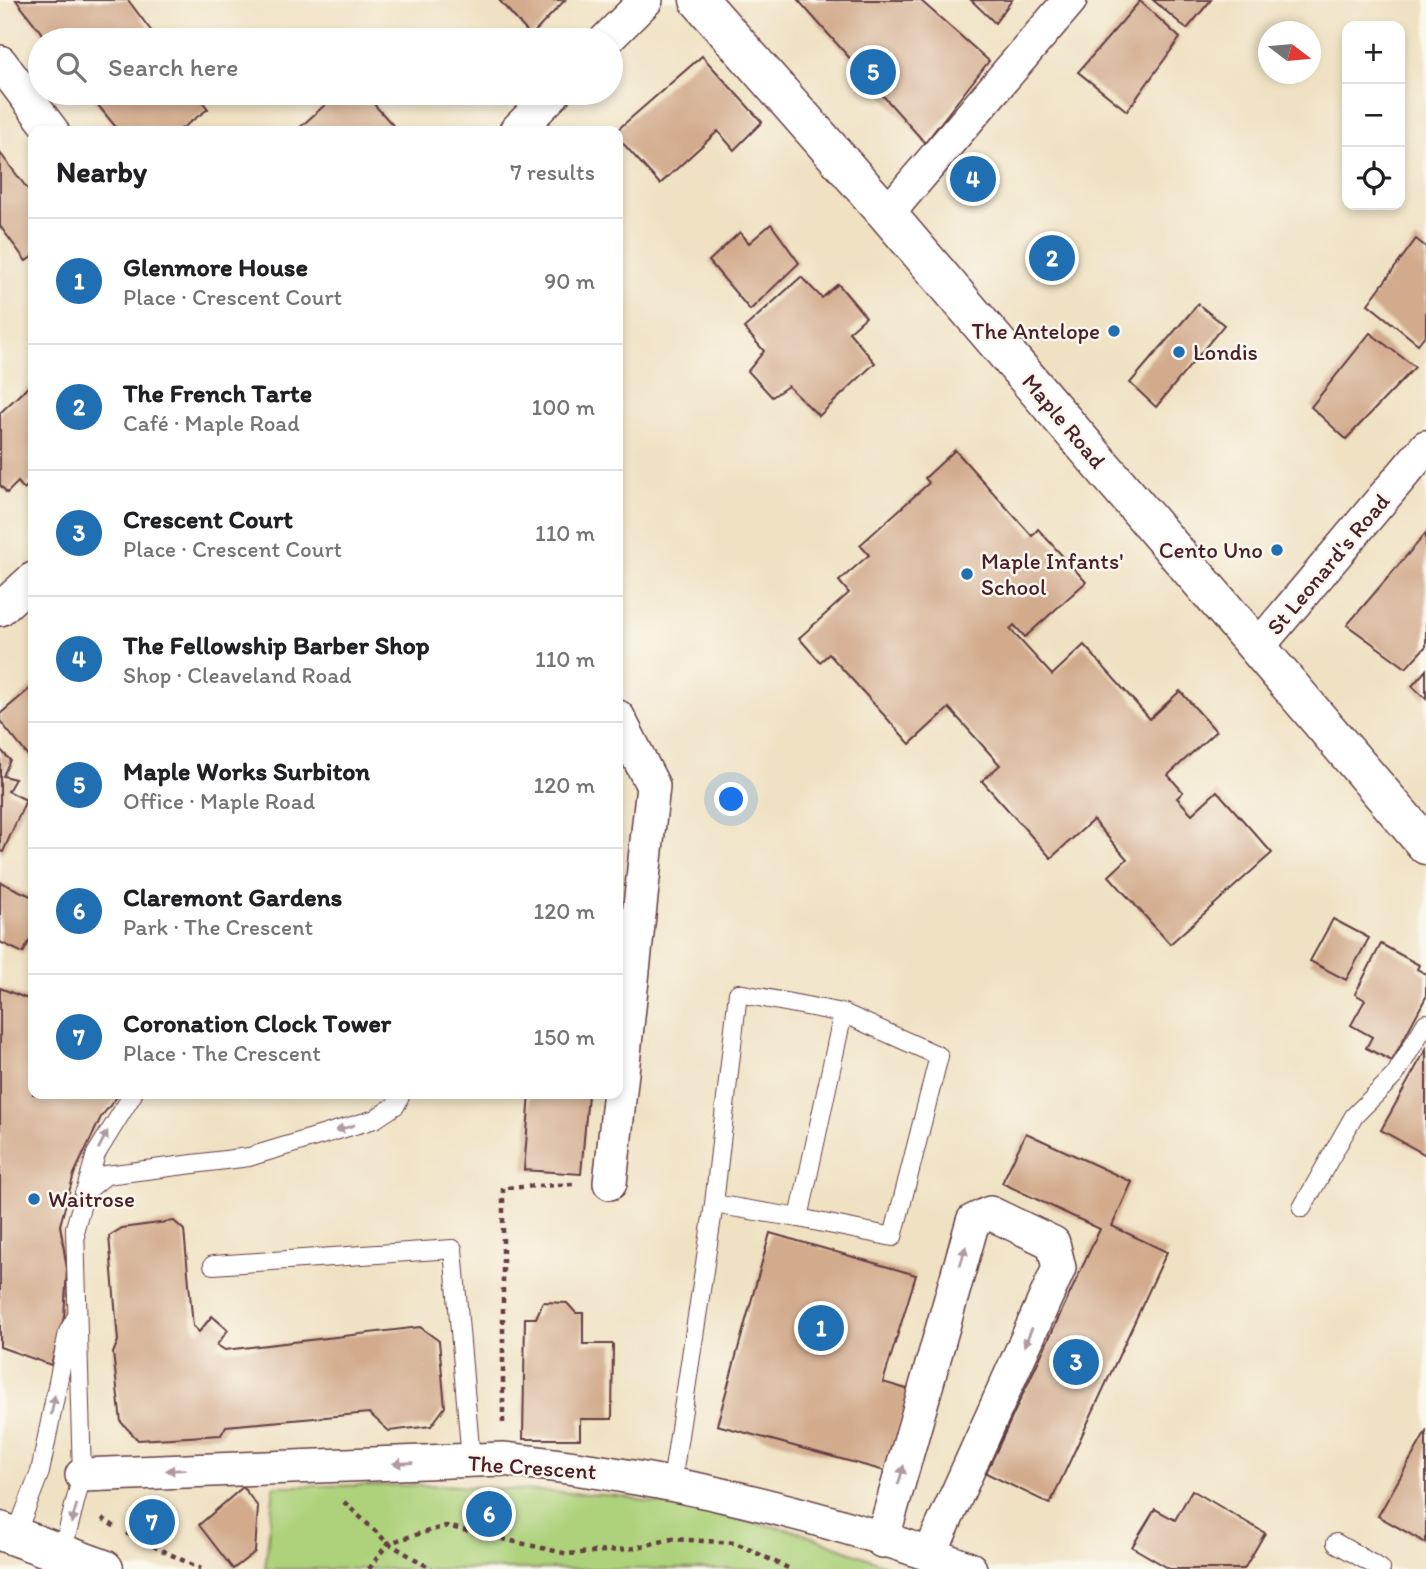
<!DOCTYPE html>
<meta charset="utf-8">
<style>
:root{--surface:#fff;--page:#f6f6f6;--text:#202124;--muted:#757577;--line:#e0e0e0;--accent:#1f6fb2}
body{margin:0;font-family:Itim,sans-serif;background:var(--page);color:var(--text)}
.controls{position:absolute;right:21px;top:21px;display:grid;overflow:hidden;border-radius:14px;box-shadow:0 4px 10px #0003}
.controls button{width:63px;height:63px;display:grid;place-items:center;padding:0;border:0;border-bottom:2px solid var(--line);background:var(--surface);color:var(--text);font:35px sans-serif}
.compass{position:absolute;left:1258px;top:21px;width:63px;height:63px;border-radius:50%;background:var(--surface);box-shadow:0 4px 10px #0003;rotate:106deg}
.you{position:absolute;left:732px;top:800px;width:24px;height:24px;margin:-18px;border:5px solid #fff;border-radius:50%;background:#1a73e8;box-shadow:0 0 0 10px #1a73e833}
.badge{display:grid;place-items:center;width:46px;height:46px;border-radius:50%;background:var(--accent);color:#fff;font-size:23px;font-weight:700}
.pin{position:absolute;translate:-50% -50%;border:4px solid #fff;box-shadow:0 2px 7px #0006}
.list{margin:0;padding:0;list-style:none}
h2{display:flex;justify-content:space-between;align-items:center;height:91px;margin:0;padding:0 28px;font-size:30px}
h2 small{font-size:23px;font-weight:400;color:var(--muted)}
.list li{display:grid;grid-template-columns:46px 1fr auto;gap:21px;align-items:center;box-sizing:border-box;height:126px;padding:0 28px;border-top:2px solid var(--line)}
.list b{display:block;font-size:26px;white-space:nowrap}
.list p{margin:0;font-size:23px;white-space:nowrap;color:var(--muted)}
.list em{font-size:23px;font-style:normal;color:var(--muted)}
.icon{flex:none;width:38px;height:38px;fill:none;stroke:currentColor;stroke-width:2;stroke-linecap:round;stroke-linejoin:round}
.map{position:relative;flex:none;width:1426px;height:1569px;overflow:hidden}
.search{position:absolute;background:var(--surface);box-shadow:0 4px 10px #0003;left:28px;top:28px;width:595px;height:77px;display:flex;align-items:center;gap:18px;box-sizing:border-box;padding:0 24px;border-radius:38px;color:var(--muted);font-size:26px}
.panel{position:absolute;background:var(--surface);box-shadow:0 4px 10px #0003;left:28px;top:126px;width:595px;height:973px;border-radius:14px}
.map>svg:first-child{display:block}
</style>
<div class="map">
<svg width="1426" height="1569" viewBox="0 0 1426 1569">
<rect width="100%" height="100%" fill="#fbf7ec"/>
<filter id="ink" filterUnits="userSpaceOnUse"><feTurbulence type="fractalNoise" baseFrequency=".0143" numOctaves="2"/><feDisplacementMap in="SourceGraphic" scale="14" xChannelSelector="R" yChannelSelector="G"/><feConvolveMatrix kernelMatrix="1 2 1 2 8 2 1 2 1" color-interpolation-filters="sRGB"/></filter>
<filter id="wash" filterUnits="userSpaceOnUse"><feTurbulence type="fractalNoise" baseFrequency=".00686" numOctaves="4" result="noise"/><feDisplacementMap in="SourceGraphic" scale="28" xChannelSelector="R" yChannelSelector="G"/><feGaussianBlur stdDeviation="1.57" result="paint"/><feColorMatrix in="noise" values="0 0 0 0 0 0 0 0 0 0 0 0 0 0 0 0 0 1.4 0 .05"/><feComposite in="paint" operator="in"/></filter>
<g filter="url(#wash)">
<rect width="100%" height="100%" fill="#efe1c2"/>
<polygon fill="#aed27c" stroke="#7c7854" stroke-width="2" points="441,1485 620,1496 796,1531 896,1569 265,1569 274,1486"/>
<g id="blocks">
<g fill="#d2aa8c">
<polygon points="16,0 128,0 158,40 47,40"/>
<polygon points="499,0 565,0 531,36"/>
<polygon points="798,0 920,0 989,61 925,143"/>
<polygon points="971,0 1012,0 995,23"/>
<polygon points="1153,0 1211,0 1187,29"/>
<polygon points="1140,1 1180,38 1127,111 1078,72"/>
<polygon points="702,56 762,122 734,150 718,131 660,184 618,138 616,131"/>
<polygon points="88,93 196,93 208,109 178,131 119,131"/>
<polygon points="338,93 364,93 398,131 296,131"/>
<polygon points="0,153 33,196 33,256 26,261 0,226"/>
<polygon points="771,224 799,263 750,310 709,261 740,232 749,243"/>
<polygon points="1416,239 1426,247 1426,334 1418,344 1368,304"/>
<polygon points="801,277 822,298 838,284 866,317 849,332 875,363 819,416 788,386 772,397 748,371 764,351 744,328"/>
<polygon points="1198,304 1224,325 1156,407 1130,383"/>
<polygon points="1370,333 1415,367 1346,439 1311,407"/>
<polygon points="33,382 33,480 24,489 18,482 7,493 0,485 0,413"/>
<polygon points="955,450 1032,536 1038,529 1086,582 1025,637 1014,625 1010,629 1052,675 1084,645 1150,719 1180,691 1216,731 1168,775 1183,792 1177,798 1192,814 1217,791 1272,853 1170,944 1109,876 1127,859 1093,820 1051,858 982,781 1000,765 949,708 910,744 829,654 820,662 799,638 849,593 839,581 869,555 860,545 929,483 925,478"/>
<polygon points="1426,533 1426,646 1406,668 1347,625"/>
<polygon points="1426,670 1426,699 1412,686"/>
<polygon points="33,686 33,762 0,721 0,714"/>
<polygon points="0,749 10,760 3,776 15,779 8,791 26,800 3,852 0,851"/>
<polygon points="0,882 33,897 33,934 23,953 0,942"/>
<polygon points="1333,919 1369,938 1346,980 1310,961"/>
<polygon points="1381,944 1419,965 1417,969 1426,974 1426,997 1392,1061 1366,1048 1372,1037 1351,1025 1365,1000 1355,994"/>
<polygon points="0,988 33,1001 33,1094 119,1094 101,1117 74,1174 60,1225 67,1269 64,1317 51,1365 0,1347"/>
<polygon points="1426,1049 1426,1155 1381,1130"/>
<polygon points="530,1094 588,1094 581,1174 524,1170"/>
<polygon points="1026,1133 1132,1182 1112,1226 1167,1252 1050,1504 986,1473 1100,1229 1002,1183"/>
<polygon points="174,1221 184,1230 193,1326 199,1332 212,1316 228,1330 217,1345 225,1350 420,1327 439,1341 445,1407 431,1426 389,1431 369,1413 226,1426 221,1435 138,1440 121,1422 113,1353 118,1341 109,1236 122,1228"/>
<polygon points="770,1233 916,1275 883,1382 910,1390 885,1471 717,1425"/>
<polygon points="543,1302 567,1303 576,1313 583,1313 583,1344 613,1344 612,1419 580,1419 580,1439 523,1439 525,1318 536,1318"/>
<polygon points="1426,1432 1426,1543 1378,1516"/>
<polygon points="243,1487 258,1507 255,1552 233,1569 199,1525"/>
<polygon points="1192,1490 1265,1533 1244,1569 1170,1569 1132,1547 1155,1509 1175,1520"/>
<polygon points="142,1510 164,1513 161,1534 140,1532"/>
</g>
</g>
</g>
<g filter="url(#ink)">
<use href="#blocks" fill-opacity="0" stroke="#633c42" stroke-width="2"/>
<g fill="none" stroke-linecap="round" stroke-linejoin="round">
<g stroke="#633c42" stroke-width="20">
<g id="lane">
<polyline points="84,1193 106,1175 249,1157 375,1119 396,1105 401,1094"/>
<polyline points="1302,1208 1354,1116 1395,1075 1426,1023"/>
<polyline points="799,1218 893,1237 939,1056 843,1013"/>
<polyline points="213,1265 453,1249 471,1460"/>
<polyline points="672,1482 714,1204 799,1218 843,1013 738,993 714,1204"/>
<polyline points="15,1537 40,1472 68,1332 75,1319"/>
<polyline points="1336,1543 1381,1569"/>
<polyline points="62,1553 82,1475 75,1228 96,1154 133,1094"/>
</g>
</g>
<g stroke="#633c42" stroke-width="36">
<g id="street">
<polyline points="606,40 646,0"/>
<polyline points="0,62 52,131"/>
<polyline points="516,131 554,93"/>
<polyline points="887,214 1070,0"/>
<polyline points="0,609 33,579"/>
<polyline points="1257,648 1426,447"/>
<polyline points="610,1183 653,786 618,717"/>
<path d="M 82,1475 L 503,1459 C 662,1476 819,1512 970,1569"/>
<polyline points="882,1541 973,1221 990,1213 1053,1243 1059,1268 930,1554"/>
</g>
</g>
<g stroke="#633c42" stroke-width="41">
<g id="secondary">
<polyline points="699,0 887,214 1426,845"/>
<polyline points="0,1531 104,1569"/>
</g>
</g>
<g stroke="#633c42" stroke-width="4.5" stroke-dasharray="5 5" stroke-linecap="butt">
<polyline points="503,1423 503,1188 574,1184"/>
<polyline points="344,1502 388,1543 432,1569"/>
<polyline points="102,1518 118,1529"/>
<polyline points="126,1533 201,1569"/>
<polyline points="369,1569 388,1543 446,1526 568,1554 629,1549 672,1539 736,1543 790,1569"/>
</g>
<use href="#lane" stroke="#fff" stroke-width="18"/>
<use href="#street" stroke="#fff" stroke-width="33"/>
<use href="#secondary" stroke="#fff" stroke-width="38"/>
</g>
<defs><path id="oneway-solid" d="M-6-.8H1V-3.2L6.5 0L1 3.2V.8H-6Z" transform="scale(1.75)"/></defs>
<g fill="#ae9aa0">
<use href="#oneway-solid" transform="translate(345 1128) rotate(163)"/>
<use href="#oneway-solid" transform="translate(103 1140) rotate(-63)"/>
<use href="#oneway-solid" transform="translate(963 1256) rotate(-74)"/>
<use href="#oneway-solid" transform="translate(1028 1337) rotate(114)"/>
<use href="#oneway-solid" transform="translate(53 1405) rotate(-80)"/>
<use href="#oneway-solid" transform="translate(403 1463) rotate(178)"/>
<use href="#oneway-solid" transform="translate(176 1470) rotate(178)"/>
<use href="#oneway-solid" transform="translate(901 1475) rotate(-74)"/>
<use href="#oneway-solid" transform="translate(74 1514) rotate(106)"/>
</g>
</g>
<g fill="#1f6fb2" stroke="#fbf7ec" stroke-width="2.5">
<circle cx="1114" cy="331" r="7"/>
<circle cx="1179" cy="352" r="7"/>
<circle cx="1277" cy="550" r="7"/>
<circle cx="967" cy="574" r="7"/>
<circle cx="34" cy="1199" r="7"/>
</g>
<g text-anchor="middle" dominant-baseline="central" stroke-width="5" stroke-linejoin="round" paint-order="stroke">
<g font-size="23" fill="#4a1f2b" stroke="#fbf7ec" text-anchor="start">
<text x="1100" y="331" text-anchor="end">The Antelope</text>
<text x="1193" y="352">Londis</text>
<text x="1263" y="550" text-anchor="end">Cento Uno</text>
<text x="981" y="561">Maple Infants'<tspan x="981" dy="26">School</tspan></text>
<text x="48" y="1199">Waitrose</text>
</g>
<g font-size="23" fill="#4a1f2b" stroke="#fbf7ec">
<text transform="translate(1064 421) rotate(50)">Maple Road</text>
<text transform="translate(1328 564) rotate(-50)">St Leonard's Road</text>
<text transform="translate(532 1467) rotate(4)">The Crescent</text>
</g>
</g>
</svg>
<div class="controls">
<button>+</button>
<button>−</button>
<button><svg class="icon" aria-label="locate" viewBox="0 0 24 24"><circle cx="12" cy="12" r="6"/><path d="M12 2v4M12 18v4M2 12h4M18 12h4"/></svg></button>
</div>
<svg class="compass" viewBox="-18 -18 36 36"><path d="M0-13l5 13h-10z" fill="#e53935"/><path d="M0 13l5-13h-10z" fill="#757577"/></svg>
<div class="you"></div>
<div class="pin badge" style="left:821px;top:1328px">1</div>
<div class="pin badge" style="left:1052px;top:258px">2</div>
<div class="pin badge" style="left:1076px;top:1362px">3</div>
<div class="pin badge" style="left:973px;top:179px">4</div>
<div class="pin badge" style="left:873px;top:72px">5</div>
<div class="pin badge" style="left:489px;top:1514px">6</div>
<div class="pin badge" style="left:152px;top:1522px">7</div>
<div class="search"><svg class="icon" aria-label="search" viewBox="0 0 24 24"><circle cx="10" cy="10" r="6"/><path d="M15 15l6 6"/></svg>Search here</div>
<section class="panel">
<h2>Nearby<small>7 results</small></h2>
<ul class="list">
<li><span class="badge">1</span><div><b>Glenmore House</b><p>Place · Crescent Court</p></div><em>90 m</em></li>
<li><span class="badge">2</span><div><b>The French Tarte</b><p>Café · Maple Road</p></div><em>100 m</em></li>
<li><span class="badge">3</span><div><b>Crescent Court</b><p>Place · Crescent Court</p></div><em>110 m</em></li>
<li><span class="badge">4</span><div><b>The Fellowship Barber Shop</b><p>Shop · Cleaveland Road</p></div><em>110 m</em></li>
<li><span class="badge">5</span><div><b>Maple Works Surbiton</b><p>Office · Maple Road</p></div><em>120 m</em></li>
<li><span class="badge">6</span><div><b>Claremont Gardens</b><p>Park · The Crescent</p></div><em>120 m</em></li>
<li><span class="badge">7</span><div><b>Coronation Clock Tower</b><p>Place · The Crescent</p></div><em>150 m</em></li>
</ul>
</section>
</div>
